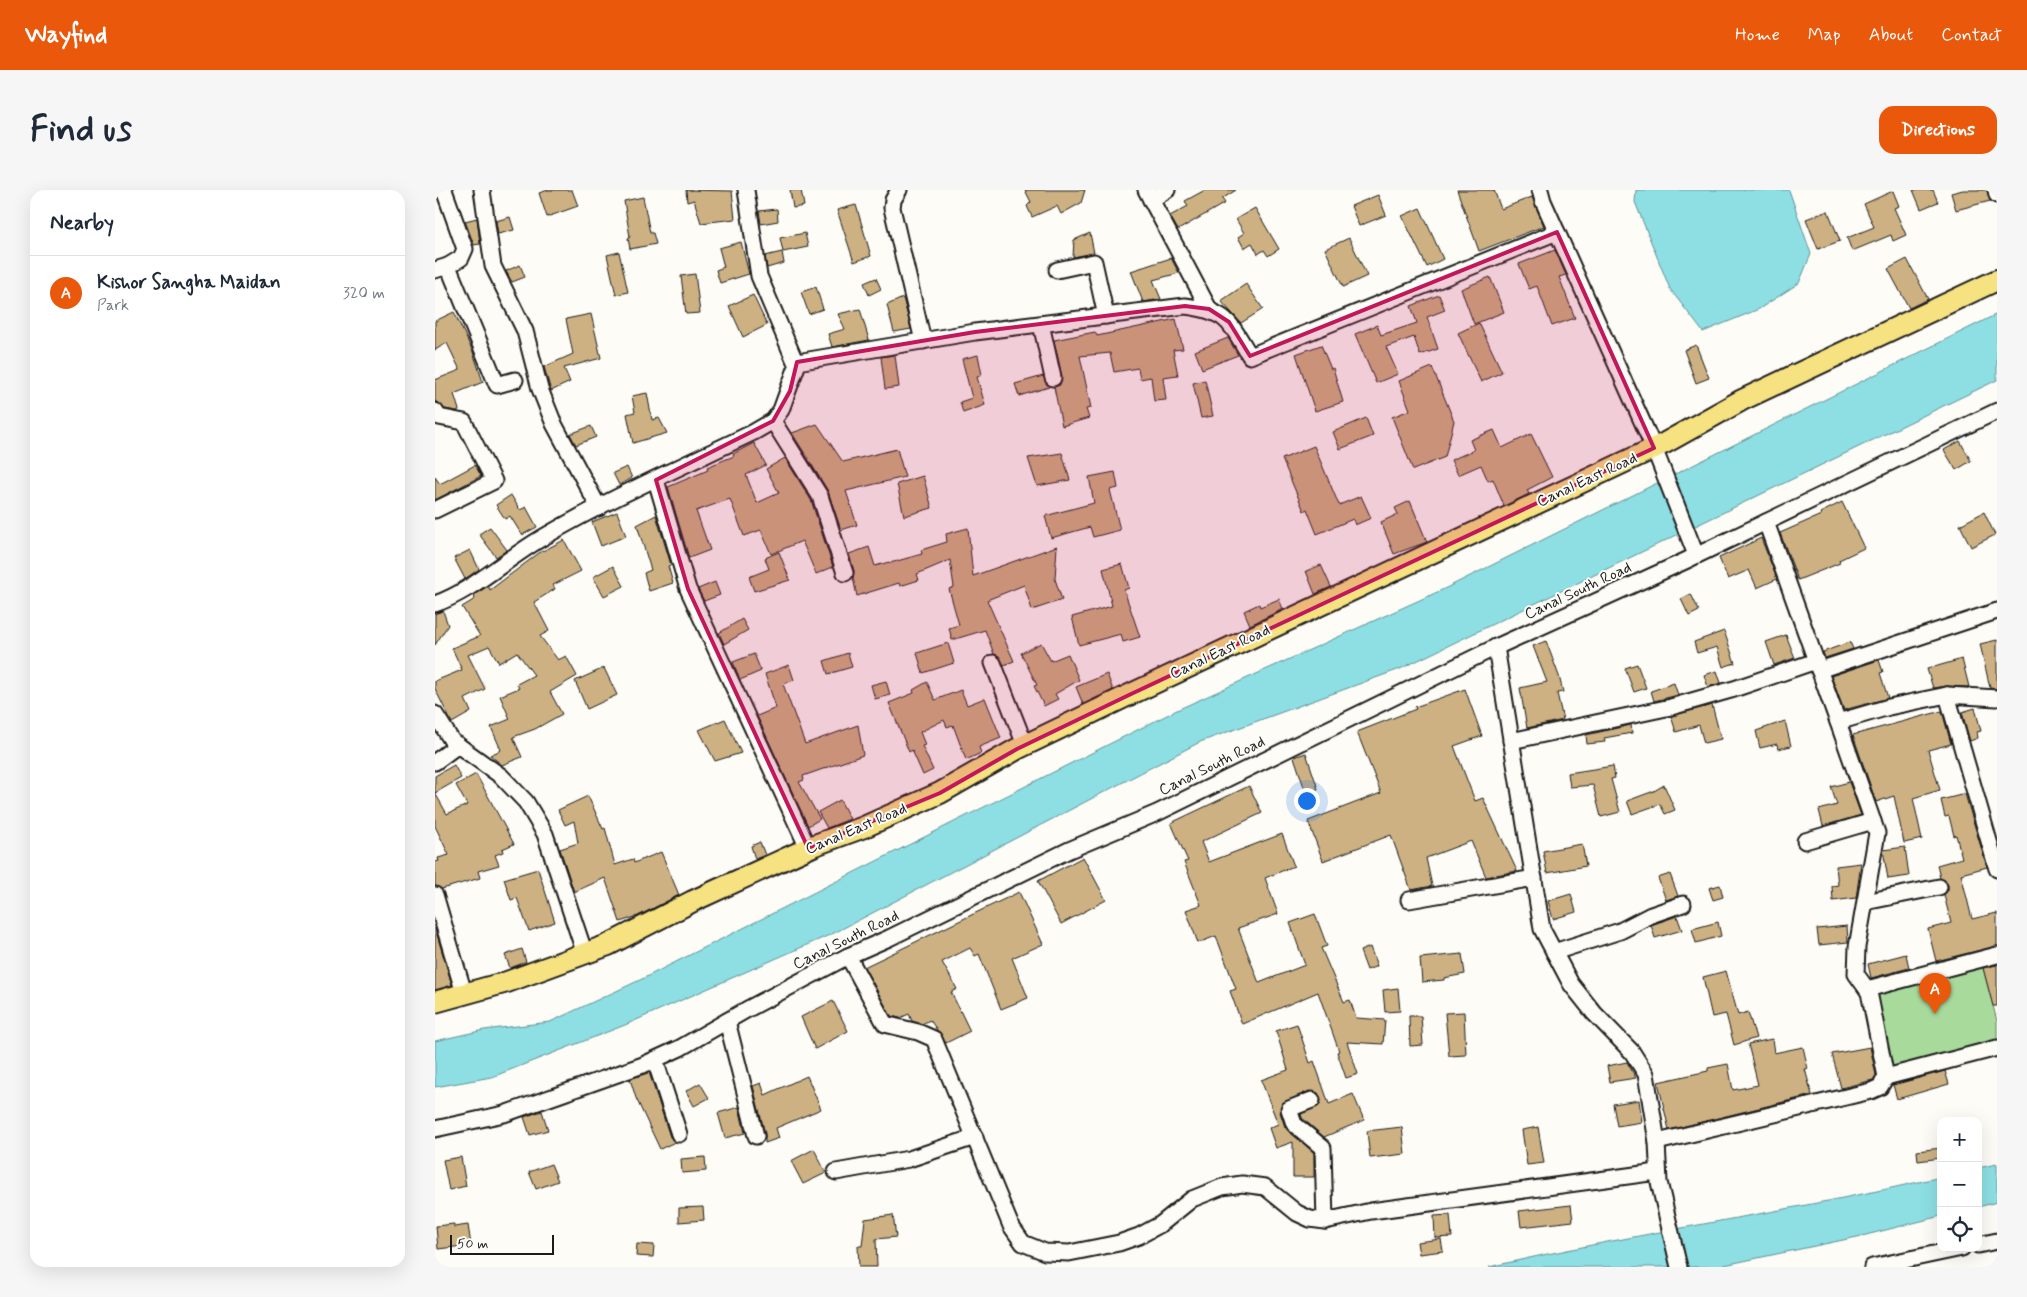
<!DOCTYPE html>
<meta charset="utf-8">
<style>
:root{--surface:#fff;--page:#f6f6f7;--text:#1f2937;--muted:#747a83;--line:#e0e1e3;--accent:#ea580c}
body{margin:0;font-family:Mynerve,sans-serif;background:var(--page);color:var(--text)}
.controls{position:absolute;right:15px;bottom:15px;display:grid;overflow:hidden;border-radius:10px;box-shadow:0 5px 20px #0002}
.controls button{width:45px;height:45px;display:grid;place-items:center;padding:0;border:0;border-bottom:1px solid var(--line);background:var(--surface);color:var(--text);font:25px sans-serif}
.scale{position:absolute;left:15px;bottom:12px;width:104px;box-sizing:border-box;padding-left:5px;border:2px solid #1c1c1c;border-top:0;font-size:14px;line-height:18px;white-space:nowrap;color:#1c1c1c;-webkit-text-stroke:4px #fdfcf7;paint-order:stroke}
.you{position:absolute;left:871px;top:610px;width:18px;height:18px;margin:-12px;border:4px solid #fff;border-radius:50%;background:#1a73e8;box-shadow:0 0 0 8px #1a73e833}
.badge{display:grid;place-items:center;width:32px;height:32px;border-radius:50%;background:var(--accent);color:#fff;font-size:16px;font-weight:700}
.pin{position:absolute;translate:-50% -41px;filter:drop-shadow(0 1px 2px #0008)}
.pin::after{content:'';position:absolute;top:26px;width:18px;height:15px;background:inherit;clip-path:polygon(0 0,100% 0,50% 100%)}
.list{margin:0;padding:0;list-style:none}
h2{display:flex;justify-content:space-between;align-items:center;height:65px;margin:0;padding:0 20px;font-size:21px}
h2 small{font-size:16px;font-weight:400;color:var(--muted)}
.list li{display:grid;grid-template-columns:32px 1fr auto;gap:15px;align-items:center;box-sizing:border-box;height:75px;padding:0 20px;border-top:1px solid var(--line)}
.list b{display:block;font-size:19px;white-space:nowrap}
.list p{margin:0;font-size:16px;white-space:nowrap;color:var(--muted)}
.list em{font-size:16px;font-style:normal;color:var(--muted)}
.icon{flex:none;width:28px;height:28px;fill:none;stroke:currentColor;stroke-width:2;stroke-linecap:round;stroke-linejoin:round}
.map{position:relative;flex:none;width:1562px;height:1077px;overflow:hidden;border-radius:15px}
header{display:flex;align-items:center;gap:30px;box-sizing:border-box;height:70px;padding:0 25px;background:var(--accent);color:#fff}
header strong{font-size:24px}
nav{display:flex;gap:28px;margin-inline-start:auto;font-size:18px}
.intro{display:flex;align-items:center;justify-content:space-between;box-sizing:border-box;height:120px;padding:0 30px}
h1{margin:0;font-size:35px}
.button{padding:12px 22px;border-radius:15px;background:var(--accent);color:#fff;font-size:18px;font-weight:700}
main{display:flex;gap:30px;padding:0 30px}
aside{flex:1;background:var(--surface);border-radius:15px;box-shadow:0 5px 20px #0002}
.map>svg:first-child{display:block}
</style>
<header>
<strong>Wayfind</strong>
<nav><a>Home</a><a>Map</a><a>About</a><a>Contact</a></nav>
</header>
<div class="intro"><h1>Find us</h1><a class="button">Directions</a></div>
<main>
<aside>
<h2>Nearby<small></small></h2>
<ul class="list">
<li><span class="badge">A</span><div><b>Kishor Sangha Maidan</b><p>Park</p></div><em>320 m</em></li>
</ul>
</aside>
<div class="map">
<svg width="1562" height="1077" viewBox="0 0 1562 1077">
<rect width="100%" height="100%" fill="#fdfcf7"/>
<filter id="ink" filterUnits="userSpaceOnUse"><feTurbulence type="fractalNoise" baseFrequency=".02" numOctaves="2"/><feDisplacementMap in="SourceGraphic" scale="10" xChannelSelector="R" yChannelSelector="G"/><feConvolveMatrix kernelMatrix="1 2 1 2 8 2 1 2 1" color-interpolation-filters="sRGB"/></filter>
<g filter="url(#ink)">
<polygon fill="#a8da9b" stroke="#627b5c" points="1547,774 1562,831 1562,855 1453,887 1436,801"/>
<g fill="#8ddfe4" stroke="#609194">
<polygon points="1201,0 1354,0 1376,64 1364,93 1324,119 1268,142 1235,99 1200,12"/>
<polygon points="1562,124 1562,190 965,479 765,552 399,743 190,835 57,887 0,897 0,851 49,840 115,832 205,790 742,520 1009,399"/>
<polygon points="1562,974 1562,1012 1543,1017 1543,978"/>
<path d="M 1506,987 L 1506,1026 L 1427,1046 L 1280,1077 L 1054,1077 C 1203,1042 1356,1022 1506,987 Z"/>
</g>
<g fill="#cdb182" stroke="#1c1c1c">
<polygon points="113,0 137,0 143,16 112,27 104,3"/>
<polygon points="251,0 297,1 300,29 266,33 259,10 252,12"/>
<polygon points="355,0 366,0 369,16 358,18"/>
<polygon points="590,0 650,0 646,13 626,24 622,16 597,27 592,16 596,12"/>
<polygon points="770,0 801,0 787,9 790,13 743,40 735,26 753,16 750,11"/>
<polygon points="1022,0 1059,0 1066,19 1097,7 1109,36 1044,61"/>
<polygon points="1478,0 1498,0 1503,12 1486,19"/>
<polygon points="1528,0 1552,0 1555,11 1521,20 1516,3"/>
<polygon points="1458,1 1464,16 1459,18 1471,45 1458,51 1456,45 1417,61 1412,48 1439,37 1429,14"/>
<polygon points="943,5 951,25 924,36 916,16"/>
<polygon points="208,7 215,43 218,43 221,54 195,59 193,48 195,47 189,11"/>
<polygon points="421,15 436,66 419,72 402,20"/>
<polygon points="820,18 844,59 833,66 829,60 823,64 817,53 809,58 803,47 809,43 801,29"/>
<polygon points="985,18 1008,69 992,77 967,26"/>
<polygon points="342,19 343,31 326,34 324,21"/>
<polygon points="1393,21 1405,51 1383,59 1371,29"/>
<polygon points="75,27 79,40 63,44 61,31"/>
<polygon points="42,28 45,54 39,55 30,31"/>
<polygon points="370,43 373,57 348,62 345,48"/>
<polygon points="655,43 659,63 638,67 639,50"/>
<polygon points="914,48 932,86 908,97 890,59"/>
<polygon points="306,52 314,84 285,93 281,80 289,77 284,58"/>
<polygon points="1120,60 1131,85 1124,87 1140,128 1117,136 1102,96 1094,99 1084,74"/>
<polygon points="184,62 193,102 181,105 172,65"/>
<polygon points="347,62 349,73 332,78 330,66"/>
<polygon points="736,68 744,83 718,90 726,109 708,112 696,81"/>
<polygon points="1472,69 1493,109 1474,118 1453,79"/>
<polygon points="85,75 90,87 77,92 71,81"/>
<polygon points="260,84 265,123 251,124 246,86"/>
<polygon points="1055,87 1069,122 1039,134 1026,99"/>
<polygon points="441,88 446,99 434,105 429,93"/>
<polygon points="811,94 828,119 806,133 786,111"/>
<polygon points="381,97 388,119 374,124 366,102"/>
<polygon points="318,105 332,135 308,147 294,116"/>
<polygon points="1004,105 1010,120 992,127 1003,159 985,165 979,147 951,157 963,184 941,193 920,144 942,135 946,145 982,133 976,116"/>
<polygon points="468,108 476,139 459,142 452,115"/>
<polygon points="425,119 434,150 397,157 393,144 410,139 403,124"/>
<polygon points="19,122 38,162 48,192 19,204 24,220 22,221 10,219 0,211 0,190 25,180 12,153 0,160 0,131"/>
<polygon points="156,124 166,168 129,178 135,192 116,201 109,177 138,164 131,129"/>
<polygon points="741,129 748,159 738,160 743,185 728,187 731,210 719,211 716,187 705,189 703,178 679,182 675,163 645,166 656,218 651,219 654,228 627,236 619,197 625,195 627,186 619,150 660,142 662,146"/>
<polygon points="1044,133 1067,182 1046,192 1023,143"/>
<polygon points="793,148 803,165 767,179 760,161"/>
<polygon points="886,155 896,179 898,178 908,212 880,221 861,164"/>
<polygon points="1261,155 1274,188 1261,193 1249,160"/>
<polygon points="460,165 464,197 450,199 446,167"/>
<polygon points="543,165 547,185 542,187 550,215 528,223 525,212 537,208 527,169"/>
<polygon points="997,177 1019,231 1010,267 978,280 957,227 975,220 964,191"/>
<polygon points="608,186 614,197 584,206 580,194"/>
<polygon points="770,190 778,226 766,228 758,193"/>
<polygon points="212,203 217,230 224,228 232,243 198,253 192,224 200,222 197,206"/>
<polygon points="931,228 938,246 905,259 898,242"/>
<polygon points="382,234 408,272 462,259 470,287 411,301 422,335 406,340 393,301 357,243"/>
<polygon points="156,236 161,247 141,255 135,244"/>
<polygon points="1059,240 1067,258 1096,244 1117,287 1092,300 1094,304 1069,316 1058,289 1053,291 1046,275 1023,285 1016,270 1039,260 1035,250"/>
<polygon points="1525,251 1536,271 1521,280 1509,260"/>
<polygon points="319,253 331,275 311,285 322,313 344,303 331,279 350,268 376,310 398,377 381,384 367,351 336,364 326,340 309,346 295,309 261,321 275,360 254,368 233,297 273,280 272,277 299,266 298,264"/>
<polygon points="879,256 904,315 926,306 936,328 920,335 918,329 882,344 872,319 869,321 847,269"/>
<polygon points="627,263 635,290 602,296 593,268"/>
<polygon points="40,275 46,286 0,310 0,287 5,294"/>
<polygon points="192,277 197,288 184,295 178,283"/>
<polygon points="680,282 683,298 675,300 685,340 658,347 655,337 616,348 610,326 659,313 654,287"/>
<polygon points="488,286 497,318 469,326 462,294"/>
<polygon points="76,305 85,320 91,317 102,337 87,345 75,326 70,329 61,315"/>
<polygon points="975,311 992,352 959,364 946,332 963,324 960,318"/>
<polygon points="1407,312 1429,358 1404,370 1405,373 1363,390 1345,343 1386,325 1385,323"/>
<polygon points="182,322 191,346 166,356 157,332"/>
<polygon points="1549,322 1560,345 1536,357 1525,335"/>
<polygon points="221,325 236,375 233,376 238,393 214,401 209,383 216,380 202,335"/>
<polygon points="55,337 72,360 61,367 44,344"/>
<polygon points="533,338 538,386 622,356 620,389 627,410 597,420 589,395 552,410 579,471 569,475 564,466 559,464 550,440 517,450 514,438 524,435 514,399 519,397 515,370 482,384 484,390 465,396 464,393 422,406 418,388 419,381 414,364 434,357 440,376 454,372 455,373 487,364 486,360 512,352 511,344"/>
<polygon points="1326,348 1342,389 1322,398 1314,380 1293,389 1284,368"/>
<polygon points="129,350 146,381 118,395 120,399 99,412 114,441 105,446 123,470 131,466 142,486 115,502 127,524 100,539 78,547 87,567 67,575 55,565 66,560 56,537 75,529 65,506 84,498 82,494 99,485 82,462 64,473 54,456 33,465 50,499 30,509 36,522 17,533 0,499 0,491 27,480 17,458 45,446 27,417 40,409 39,405 53,396 55,400 104,363"/>
<polygon points="35,360 44,379 30,389 19,368"/>
<polygon points="344,362 355,390 319,401 314,387 334,379 330,368"/>
<polygon points="687,374 694,398 689,400 705,447 688,452 686,444 644,455 637,427 677,416 668,379"/>
<polygon points="886,375 896,397 880,404 871,381"/>
<polygon points="178,376 189,396 169,406 158,387"/>
<polygon points="280,392 285,405 269,411 263,399"/>
<polygon points="1256,404 1264,421 1254,426 1246,409"/>
<polygon points="844,409 848,419 815,435 809,421 824,414 825,417"/>
<polygon points="8,421 13,435 0,455 0,423"/>
<polygon points="307,429 313,440 289,454 284,443"/>
<polygon points="1289,441 1300,473 1288,477 1282,457 1262,463 1259,452"/>
<polygon points="1351,445 1360,468 1339,475 1331,452"/>
<polygon points="1562,450 1562,499 1555,498 1545,454"/>
<polygon points="1111,451 1124,486 1128,502 1122,503 1128,530 1092,538 1085,498 1112,492 1098,456"/>
<polygon points="1415,452 1418,459 1390,468 1388,462"/>
<polygon points="513,453 519,473 488,483 482,463"/>
<polygon points="606,453 616,471 633,464 644,490 620,504 623,509 609,516 599,496 602,495 586,463"/>
<polygon points="413,463 417,477 393,484 389,471"/>
<polygon points="319,464 326,481 305,490 298,472"/>
<polygon points="1527,469 1534,497 1512,496 1498,498 1492,479"/>
<polygon points="1444,470 1448,482 1445,483 1453,508 1409,520 1396,486"/>
<polygon points="1202,474 1211,498 1199,502 1190,478"/>
<polygon points="354,475 359,490 348,494 370,554 423,535 428,565 368,586 369,590 364,592 385,629 373,636 322,526 341,518 330,484"/>
<polygon points="169,478 182,505 152,519 140,491"/>
<polygon points="1282,481 1286,493 1273,497 1269,485"/>
<polygon points="672,484 678,500 648,514 641,497"/>
<polygon points="451,491 455,505 440,509 436,495"/>
<polygon points="492,492 500,510 526,500 532,515 550,508 566,548 544,557 546,563 531,570 518,535 512,537 509,530 485,542 490,555 487,556 498,580 488,585 477,560 474,562 454,513 479,503 478,500"/>
<polygon points="1239,493 1243,505 1219,511 1216,501"/>
<polygon points="1030,499 1047,546 1019,556 1040,611 1048,608 1082,681 1051,687 1036,651 991,668 997,696 976,700 956,645 888,671 873,631 946,603 922,542 981,519 980,517"/>
<polygon points="1277,515 1286,549 1269,553 1264,535 1241,542 1236,526"/>
<polygon points="1540,518 1546,541 1542,542 1543,548 1535,551 1527,522"/>
<polygon points="1507,521 1516,554 1493,560 1505,600 1478,608 1487,649 1469,653 1459,606 1441,612 1418,545"/>
<polygon points="290,529 306,563 280,571 264,540"/>
<polygon points="1350,531 1356,556 1343,559 1342,554 1325,558 1321,541"/>
<polygon points="1196,535 1197,543 1169,548 1170,552 1152,554 1151,545"/>
<polygon points="871,563 883,599 871,603 859,567"/>
<polygon points="19,575 26,588 0,603 0,586"/>
<polygon points="1178,576 1180,588 1176,589 1185,622 1166,627 1158,595 1135,597 1133,583"/>
<polygon points="41,584 79,654 67,659 68,662 60,665 64,675 43,681 45,688 7,699 0,696 0,672 4,671 3,668 14,665 0,636 0,603 12,624 32,615 21,595"/>
<polygon points="1414,592 1426,625 1388,636 1384,620 1402,615 1396,597"/>
<polygon points="1229,595 1240,620 1230,624 1225,614 1197,624 1192,611 1219,601"/>
<polygon points="814,596 827,623 766,652 774,672 847,644 859,676 830,688 843,724 803,738 824,793 870,775 855,733 880,724 892,756 886,758 909,812 915,810 921,828 950,830 948,854 912,852 923,884 911,888 902,862 904,861 883,802 807,834 795,801 801,799 781,746 763,753 751,720 766,715 749,672 753,671 736,633"/>
<polygon points="1530,604 1552,677 1526,684 1537,729 1562,723 1562,756 1501,771 1493,739 1516,733 1509,705 1513,700 1513,695 1505,688 1502,675 1527,668 1521,645 1519,646 1514,626 1510,627 1506,610"/>
<polygon points="153,606 168,639 170,638 180,675 198,669 199,673 226,662 244,705 203,726 185,732 170,688 139,702 125,659 143,653 139,631 130,635 123,620"/>
<polygon points="405,610 415,629 392,638 383,622"/>
<polygon points="325,652 330,665 320,669 316,656"/>
<polygon points="1147,654 1151,676 1112,683 1108,661"/>
<polygon points="1470,657 1474,686 1453,689 1448,660"/>
<polygon points="648,667 671,710 626,734 603,691"/>
<polygon points="1426,673 1421,708 1398,711 1397,696 1403,695 1401,676"/>
<polygon points="103,679 120,732 94,741 82,708 76,710 69,689"/>
<polygon points="1235,684 1243,706 1231,710 1223,688"/>
<polygon points="1285,695 1288,707 1278,710 1274,698"/>
<polygon points="584,702 608,754 577,768 593,808 566,819 544,764 540,766 535,758 507,772 522,799 516,802 535,841 511,853 495,830 487,834 477,831 474,824 465,828 456,826 429,777"/>
<polygon points="1136,704 1141,722 1118,729 1113,711"/>
<polygon points="1242,726 1247,740 1220,748 1216,735"/>
<polygon points="1283,732 1286,746 1261,753 1257,739"/>
<polygon points="1412,736 1413,752 1384,755 1382,739"/>
<polygon points="0,738 17,795 0,800"/>
<polygon points="935,757 942,776 932,780 925,761"/>
<polygon points="87,759 91,772 75,778 70,765"/>
<polygon points="1027,764 1030,784 1009,788 1009,790 987,792 985,768"/>
<polygon points="1471,764 1474,778 1436,788 1433,774"/>
<polygon points="1562,775 1562,816 1558,816 1548,778"/>
<polygon points="1291,781 1303,825 1313,822 1321,848 1299,855 1291,824 1277,827 1268,787"/>
<polygon points="963,798 965,821 950,822 948,800"/>
<polygon points="398,811 413,841 380,859 366,827"/>
<polygon points="1029,822 1031,865 1014,866 1010,823"/>
<polygon points="974,826 986,826 988,855 975,856"/>
<polygon points="862,834 875,873 879,871 894,914 918,904 929,930 889,947 867,928 866,924 884,916 886,911 883,903 874,901 847,913 845,922 850,937 879,963 879,987 858,987 858,952 841,958 834,938 843,934 826,890 853,880 841,841"/>
<polygon points="1337,849 1339,863 1368,857 1373,879 1370,879 1377,905 1234,940 1223,892 1273,881 1273,878 1293,874 1298,900 1323,895 1313,854"/>
<polygon points="1435,857 1441,885 1438,890 1406,898 1397,864"/>
<polygon points="1192,872 1201,888 1175,892 1172,876"/>
<polygon points="1510,881 1514,894 1462,909 1458,895"/>
<polygon points="214,882 235,947 240,952 225,959 201,908 195,889"/>
<polygon points="372,886 386,919 341,938 344,948 330,953 330,944 318,896 326,893 330,905"/>
<polygon points="265,893 274,908 259,916 251,901"/>
<polygon points="1204,910 1207,932 1182,936 1178,914"/>
<polygon points="304,917 310,943 290,948 283,923"/>
<polygon points="107,921 113,940 95,945 89,927"/>
<polygon points="967,937 970,964 935,968 932,941"/>
<polygon points="1103,937 1109,973 1092,975 1087,940"/>
<polygon points="1506,958 1506,968 1483,971 1482,961"/>
<polygon points="379,959 391,983 368,994 356,971"/>
<polygon points="26,967 31,996 14,1000 8,970"/>
<polygon points="270,967 271,981 247,983 246,969"/>
<polygon points="116,974 123,991 101,999 94,982"/>
<polygon points="1136,1015 1138,1031 1086,1037 1084,1021"/>
<polygon points="268,1017 269,1030 244,1032 244,1018"/>
<polygon points="458,1025 461,1047 441,1049 442,1077 424,1077 423,1056 427,1056 430,1029"/>
<polygon points="1015,1025 1017,1047 1000,1048 999,1026"/>
<polygon points="19,1034 19,1037 33,1035 36,1055 3,1059 1,1036"/>
<polygon points="1006,1049 1008,1061 984,1064 982,1052"/>
<polygon points="202,1054 219,1055 218,1067 201,1066"/>
</g>
<g fill="none" stroke-linecap="round" stroke-linejoin="round">
<g stroke="#1c1c1c" stroke-width="19">
<g id="minor">
<polyline points="9,0 30,59 26,68 13,76"/>
<polyline points="47,0 58,76 90,141 105,199 119,234 164,318"/>
<polyline points="464,0 458,10 457,18 488,151"/>
<polyline points="711,0 774,119"/>
<polyline points="1105,0 1108,11 1219,258 1261,365"/>
<polyline points="1561,0 1562,5"/>
<polyline points="716,10 732,0"/>
<polyline points="0,80 13,76 62,195 80,190"/>
<polyline points="622,80 659,72 671,126"/>
<polyline points="606,134 618,188"/>
<path d="M 362,172 L 540,142 L 750,116 C 792,121 794,131 815,166 L 1122,42"/>
<polyline points="0,221 4,227 29,232 59,291 0,320"/>
<polyline points="338,231 385,306 410,383"/>
<polyline points="221,290 253,399 373,658"/>
<polyline points="1331,332 1403,532 1454,517 1512,505 1562,508"/>
<path d="M 0,414 C 39,400 71,369 107,348 C 175,308 248,276 319,242 L 338,231 L 346,220 L 362,176 L 324,86 L 311,0"/>
<polyline points="1061,457 1107,739 1136,794 1159,823 1197,862 1211,884 1222,952 1224,992 1244,1077"/>
<polyline points="558,473 590,555"/>
<polyline points="1384,480 1562,421"/>
<polyline points="1512,505 1562,679"/>
<polyline points="0,524 17,551 66,586 91,612 110,644 150,764"/>
<polyline points="1076,551 1236,517 1299,499 1381,471"/>
<polyline points="0,572 23,555"/>
<polyline points="1370,651 1438,631"/>
<polyline points="0,705 29,803"/>
<polyline points="974,710 1099,688"/>
<polyline points="1430,712 1504,697"/>
<polyline points="1119,762 1185,741 1216,725 1248,714"/>
<polyline points="413,766 450,834 483,842 499,849 576,1036 588,1053 610,1062 634,1063 684,1053 704,1046 726,1034 757,1009 787,997 807,994 830,997 862,1023 875,1029 890,1031 936,1021 1222,982"/>
<polyline points="1432,799 1562,765"/>
<polyline points="292,831 321,946"/>
<polyline points="220,870 244,944"/>
<polyline points="1451,887 1562,858"/>
<polyline points="877,910 854,919 859,934 888,958 890,1031"/>
<polyline points="0,939 69,924 208,875 245,858 311,820 413,766 454,748 634,660 722,623 1061,457 1250,371 1562,221"/>
<polyline points="1222,952 1436,901 1445,897 1451,887 1434,802 1421,784 1422,757 1442,643 1403,532"/>
<polyline points="401,982 474,969 540,947"/>
<polyline points="1543,1055 1562,1051"/>
<polyline points="1437,1077 1527,1058"/>
</g>
</g>
<g stroke="#1c1c1c" stroke-width="24">
<polyline id="major" points="0,812 72,792 173,755 258,711 380,655 429,637 505,603 582,559 694,505 1158,287 1230,253 1307,210 1562,90"/>
</g>
<use href="#minor" stroke="#fdfcf7" stroke-width="15"/>
<use href="#major" stroke="#f7e281" stroke-width="20"/>
</g>
</g>
<path fill="#c2185b" fill-opacity="0.2" stroke="#c2185b" stroke-width="4" stroke-linejoin="round" d="M 1122,42 L 1219,258 L 694,505 L 582,559 L 505,603 L 373,658 L 253,399 L 221,290 L 338,231 L 355,201 L 362,172 L 540,142 L 750,116 L 774,119 L 794,132 L 815,166 Z"/>
<g text-anchor="middle" dominant-baseline="central" stroke-width="4" stroke-linejoin="round" paint-order="stroke">
<g font-size="16" fill="#1c1c1c" stroke="#fdfcf7">
<text transform="translate(1152 290) rotate(-25)">Canal East Road</text>
<text transform="translate(1143 401) rotate(-25)">Canal South Road</text>
<text transform="translate(785 462) rotate(-25)">Canal East Road</text>
<text transform="translate(777 576) rotate(-26)">Canal South Road</text>
<text transform="translate(421 639) rotate(-23)">Canal East Road</text>
<text transform="translate(411 750) rotate(-26)">Canal South Road</text>
</g>
</g>
</svg>
<div class="controls">
<button>+</button>
<button>−</button>
<button><svg class="icon" aria-label="locate" viewBox="0 0 24 24"><circle cx="12" cy="12" r="6"/><path d="M12 2v4M12 18v4M2 12h4M18 12h4"/></svg></button>
</div>
<div class="scale">50 m</div>
<div class="you"></div>
<div class="pin badge" style="left:1500px;top:824px">A</div>
</div>
</main>
